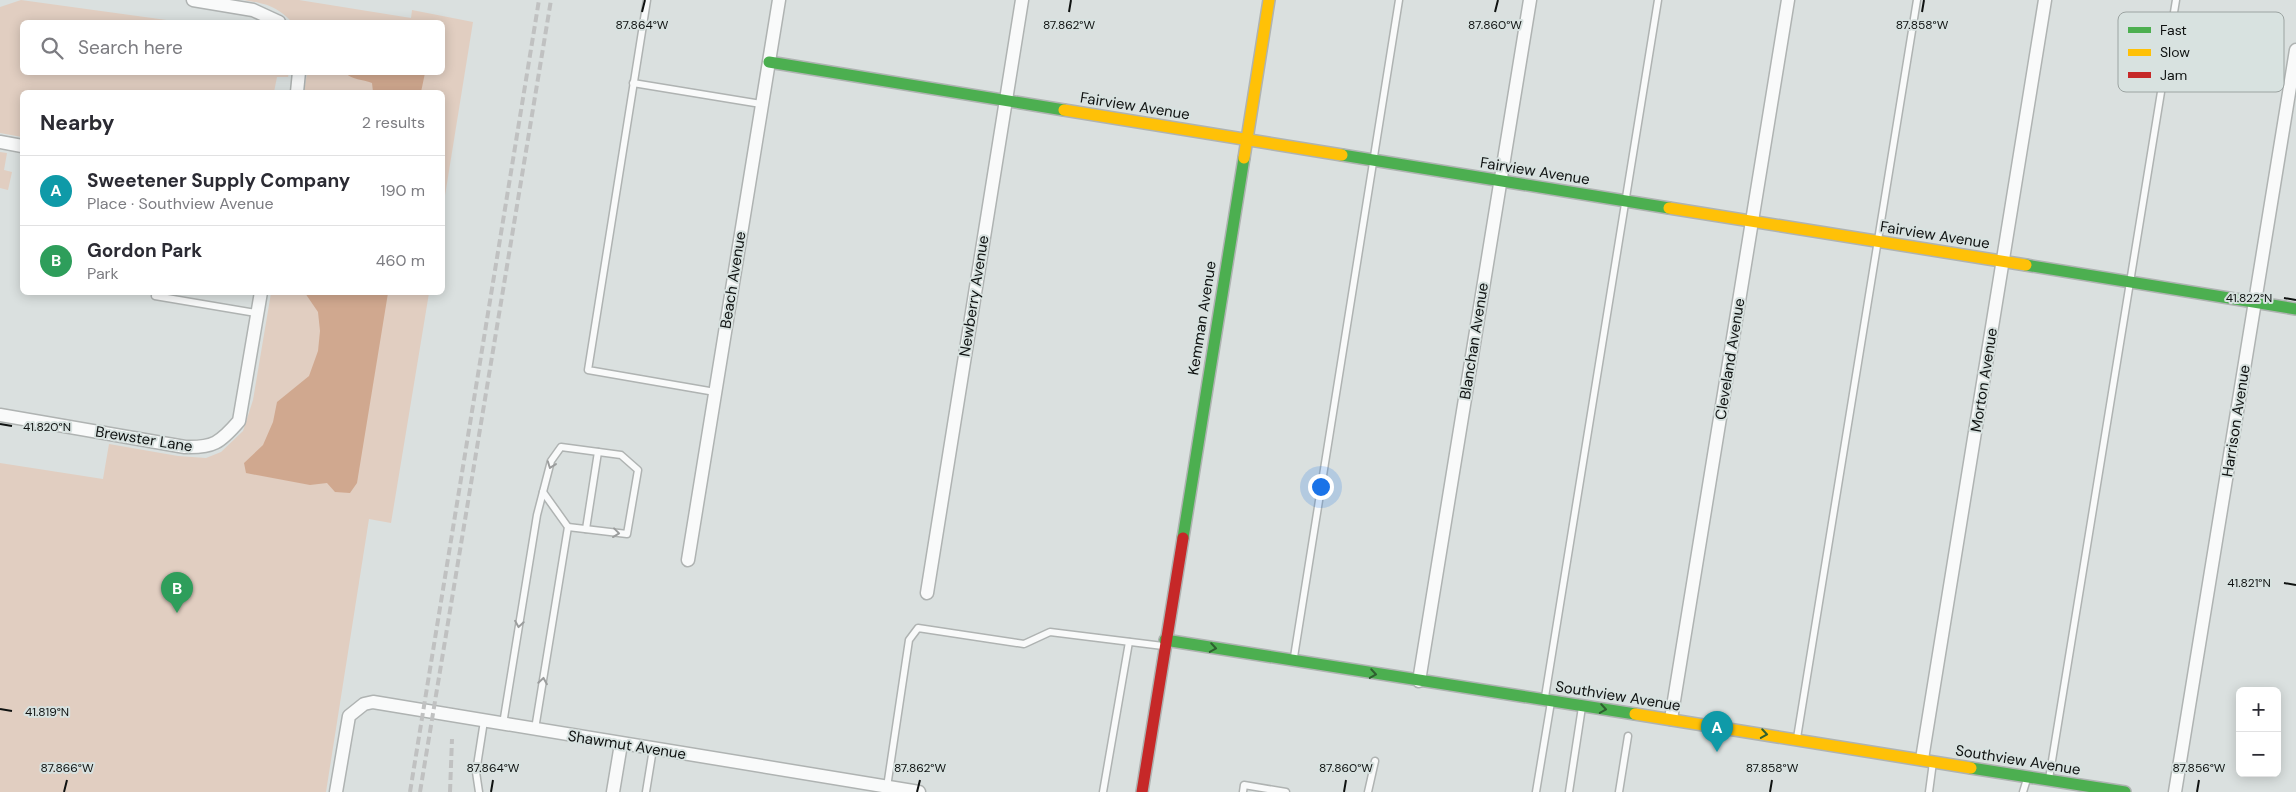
<!DOCTYPE html>
<meta charset="utf-8">
<style>
:root{--surface:#fff;--page:#f2f2f3;--text:#2b2b33;--muted:#7c7c81;--line:#e1e1e2;--accent:#111827}
body{margin:0;font-family:"DM Sans",sans-serif;background:var(--page);color:var(--text)}
.controls{position:absolute;right:15px;bottom:15px;display:grid;overflow:hidden;border-radius:8px;box-shadow:0 2px 12px #0003}
.controls button{width:45px;height:45px;display:grid;place-items:center;padding:0;border:0;border-bottom:1px solid var(--line);background:var(--surface);color:var(--text);font:25px sans-serif}
.you{position:absolute;left:1320px;top:486px;width:18px;height:18px;margin:-12px;border:4px solid #fff;border-radius:50%;background:#1a73e8;box-shadow:0 0 0 8px #1a73e833}
.badge{display:grid;place-items:center;width:32px;height:32px;border-radius:50%;background:var(--accent);color:#fff;font-size:16px;font-weight:700}
.pin{position:absolute;translate:-50% -41px;filter:drop-shadow(0 1px 2px #0008)}
.pin::after{content:'';position:absolute;top:26px;width:18px;height:15px;background:inherit;clip-path:polygon(0 0,100% 0,50% 100%)}
.list{margin:0;padding:0;list-style:none}
h2{display:flex;justify-content:space-between;align-items:center;height:65px;margin:0;padding:0 20px;font-size:21px}
h2 small{font-size:16px;font-weight:400;color:var(--muted)}
.list li{display:grid;grid-template-columns:32px 1fr auto;gap:15px;align-items:center;box-sizing:border-box;height:70px;padding:0 20px;border-top:1px solid var(--line)}
.list b{display:block;font-size:19px;white-space:nowrap}
.list p{margin:0;font-size:16px;white-space:nowrap;color:var(--muted)}
.list em{font-size:16px;font-style:normal;color:var(--muted)}
.icon{flex:none;width:28px;height:28px;fill:none;stroke:currentColor;stroke-width:2;stroke-linecap:round;stroke-linejoin:round}
.map{position:relative;flex:none;width:2296px;height:792px;overflow:hidden}
.search{position:absolute;background:var(--surface);box-shadow:0 2px 12px #0003;left:20px;top:20px;width:425px;height:55px;display:flex;align-items:center;gap:12px;box-sizing:border-box;padding:0 18px;border-radius:8px;color:var(--muted);font-size:19px}
.panel{position:absolute;background:var(--surface);box-shadow:0 2px 12px #0003;left:20px;top:90px;width:425px;height:205px;border-radius:8px}
.map>svg:first-child{display:block}
</style>
<div class="map">
<svg width="2296" height="792" viewBox="0 0 2296 792">
<rect width="100%" height="100%" fill="#dae0df"/>
<g fill="#e1cec1">
<polygon points="21,0 181,22 22,22 22,72 289,73 288,77 277,77 274,92 22,92 22,137 0,133 0,7"/>
<path d="M 244,0 L 299,0 L 411,18 L 412,10 L 473,22 L 443,208 L 442,92 L 304,92 L 307,73 L 442,72 L 442,22 L 292,22 C 276,6 267,4 244,0 Z"/>
<polygon points="0,152 7,153 4,170 12,172 8,190 0,188"/>
<polygon points="271,293 429,293 391,523 369,519 326,792 0,792 0,463 103,479 109,444 178,456 206,458 221,452 243,431 253,400"/>
</g>
<g fill="#d0a88f">
<path d="M 345,73 L 425,73 L 421,92 L 373,92 L 372,83 C 362,79 353,80 345,73 Z"/>
<polygon points="305,293 388,293 357,483 350,493 335,492 327,483 310,485 246,473 244,463 263,445 273,422 277,402 309,376 318,351 320,331 318,312"/>
</g>
<g fill="none" stroke-linecap="round" stroke-linejoin="round">
<g stroke="#afb3b2" stroke-width="9">
<g id="lane">
<polyline points="647,0 588,370 715,392"/>
<polyline points="633,83 761,104"/>
<polyline points="155,296 256,313"/>
<polyline points="586,529 598,452"/>
<polyline points="1294,657 1399,0"/>
<polyline points="1545,697 1658,0"/>
<polyline points="503,724 537,515 551,461 561,447 621,455 638,470 627,534 568,527"/>
<polyline points="535,729 568,527 543,492"/>
<polyline points="1797,738 1917,0"/>
<polyline points="2049,779 2176,0"/>
<polyline points="887,787 909,640 918,628 1024,644 1050,632 1163,646"/>
<polyline points="479,792 476,772 484,721"/>
<polyline points="646,792 653,749"/>
<polyline points="1103,792 1129,642"/>
<polyline points="1243,792 1244,785 1286,792"/>
<polyline points="1368,792 1375,761"/>
<polyline points="1536,792 1551,702"/>
<polyline points="1569,792 1582,707"/>
<polyline points="1619,792 1628,736"/>
<polyline points="1929,792 1933,762"/>
<polyline points="2023,792 2027,779"/>
</g>
</g>
<g stroke="#afb3b2" stroke-width="15">
<g id="street">
<polyline points="193,0 253,10 279,22"/>
<polyline points="297,92 299,72"/>
<polyline points="0,142 22,146"/>
<path d="M 0,415 L 185,447 C 213,448 220,443 239,421 L 261,292"/>
<polyline points="688,560 779,0"/>
<polyline points="927,593 1022,0"/>
<polyline points="1419,681 1530,0"/>
<polyline points="1671,719 1788,0"/>
<polyline points="1922,759 2045,0"/>
<polyline points="336,792 349,716 364,704 373,702 919,792"/>
<polyline points="613,792 621,744"/>
<polyline points="2175,792 2296,50"/>
</g>
</g>
<g stroke="#afb3b2" stroke-width="14">
<g id="fast">
<polyline points="769,62 1064,110"/>
<polyline points="1342,155 1669,208"/>
<polyline points="2026,265 2296,309"/>
<polyline points="1183,538 1244,158"/>
<polyline points="1165,640 1635,714"/>
<polyline points="1971,768 2125,792"/>
</g>
</g>
<g stroke="#afb3b2" stroke-width="14">
<g id="slow">
<polyline points="1064,110 1342,155"/>
<polyline points="1244,158 1269,0"/>
<polyline points="1669,208 2026,265"/>
<polyline points="1635,714 1971,768"/>
</g>
</g>
<g stroke="#afb3b2" stroke-width="14">
<polyline id="jam" points="1142,792 1183,538"/>
</g>
<use href="#lane" stroke="#f9fafa" stroke-width="6"/>
<use href="#street" stroke="#f9fafa" stroke-width="12"/>
<use href="#fast" stroke="#4caf50" stroke-width="11"/>
<use href="#slow" stroke="#ffc107" stroke-width="11"/>
<use href="#jam" stroke="#c62828" stroke-width="11"/>
<g stroke="#c0c1c1" stroke-width="4" stroke-dasharray="8 4" stroke-linecap="butt">
<polyline points="410,792 539,0"/>
<polyline points="420,792 551,0"/>
<polyline points="450,792 452,739"/>
</g>
</g>
<defs><path id="oneway-chevron" d="M-2-3.5L2.5 0L-2 3.5" fill="none" stroke-width="1.6" stroke-linecap="round" stroke-linejoin="round" transform="scale(1.25)"/></defs>
<g stroke="#9b9d9d">
<use href="#oneway-chevron" transform="translate(551 465) rotate(110)"/>
<use href="#oneway-chevron" transform="translate(616 533) rotate(7)"/>
<use href="#oneway-chevron" transform="translate(519 624) rotate(99)"/>
<use href="#oneway-chevron" transform="translate(543 681) rotate(-81)"/>
</g>
<g stroke="#2e6030">
<use href="#oneway-chevron" transform="translate(1213 648) rotate(9)"/>
<use href="#oneway-chevron" transform="translate(1373 674) rotate(9)"/>
<use href="#oneway-chevron" transform="translate(1603 709) rotate(9)"/>
<use href="#oneway-chevron" transform="translate(1764 734) rotate(9)"/>
</g>
<path fill="none" stroke="#0f1211" stroke-width="2" d="M 642,12 L 645,0M 1069,12 L 1071,0M 1495,12 L 1498,0M 1922,12 L 1924,0M 2284,298 L 2296,300M 0,424 L 12,426M 2284,583 L 2296,585M 0,709 L 12,711M 64,792 L 67,780M 491,792 L 493,780M 917,792 L 920,780M 1344,792 L 1346,780M 1770,792 L 1772,780M 2197,792 L 2199,780"/>
<g text-anchor="middle" dominant-baseline="central" stroke-width="4" stroke-linejoin="round" paint-order="stroke">
<g font-size="15" fill="#0f1211" stroke="#d8e2e0">
<text transform="translate(1135 106) rotate(9)">Fairview Avenue</text>
<text transform="translate(1535 171) rotate(9)">Fairview Avenue</text>
<text transform="translate(1935 235) rotate(9)">Fairview Avenue</text>
<text transform="translate(733 280) rotate(-81)">Beach Avenue</text>
<text transform="translate(974 296) rotate(-81)">Newberry Avenue</text>
<text transform="translate(1202 318) rotate(-81)">Kemman Avenue</text>
<text transform="translate(1474 341) rotate(-81)">Blanchan Avenue</text>
<text transform="translate(1730 359) rotate(-81)">Cleveland Avenue</text>
<text transform="translate(1984 380) rotate(-81)">Morton Avenue</text>
<text transform="translate(2236 421) rotate(-81)">Harrison Avenue</text>
<text transform="translate(144 439) rotate(9)">Brewster Lane</text>
<text transform="translate(1618 696) rotate(9)">Southview Avenue</text>
<text transform="translate(627 745) rotate(9)">Shawmut Avenue</text>
<text transform="translate(2018 760) rotate(9)">Southview Avenue</text>
</g>
</g>
<rect x="2118" y="12" width="166" height="80" rx="8" fill="#d8e2e0" stroke="#9ca4a2" stroke-width="1"/>
<rect x="2128" y="27" width="23" height="6" fill="#4caf50"/>
<rect x="2128" y="49" width="23" height="7" fill="#ffc107"/>
<rect x="2128" y="72" width="23" height="6" fill="#c62828"/>
<g font-size="14" fill="#0f1211">
<text x="2160" y="35">Fast</text>
<text x="2160" y="57">Slow</text>
<text x="2160" y="80">Jam</text>
</g>
<g font-size="12" text-anchor="middle" fill="#0f1211" stroke="#d8e2e0" stroke-width="4" stroke-linejoin="round" paint-order="stroke">
<text x="642" y="29">87.864°W</text>
<text x="1069" y="29">87.862°W</text>
<text x="1495" y="29">87.860°W</text>
<text x="1922" y="29">87.858°W</text>
<text x="2249" y="302">41.822°N</text>
<text x="47" y="431">41.820°N</text>
<text x="2249" y="587">41.821°N</text>
<text x="47" y="716">41.819°N</text>
<text x="67" y="772">87.866°W</text>
<text x="493" y="772">87.864°W</text>
<text x="920" y="772">87.862°W</text>
<text x="1346" y="772">87.860°W</text>
<text x="1772" y="772">87.858°W</text>
<text x="2199" y="772">87.856°W</text>
</g>
</svg>
<div class="controls">
<button>+</button>
<button>−</button>
</div>
<div class="you"></div>
<div class="pin badge" style="left:1717px;top:752px;background:#0f9aa8">A</div>
<div class="pin badge" style="left:177px;top:613px;background:#2e9e5b">B</div>
<div class="search"><svg class="icon" aria-label="search" viewBox="0 0 24 24"><circle cx="10" cy="10" r="6"/><path d="M15 15l6 6"/></svg>Search here</div>
<section class="panel">
<h2>Nearby<small>2 results</small></h2>
<ul class="list">
<li><span class="badge" style="background:#0f9aa8">A</span><div><b>Sweetener Supply Company</b><p>Place · Southview Avenue</p></div><em>190 m</em></li>
<li><span class="badge" style="background:#2e9e5b">B</span><div><b>Gordon Park</b><p>Park</p></div><em>460 m</em></li>
</ul>
</section>
</div>
